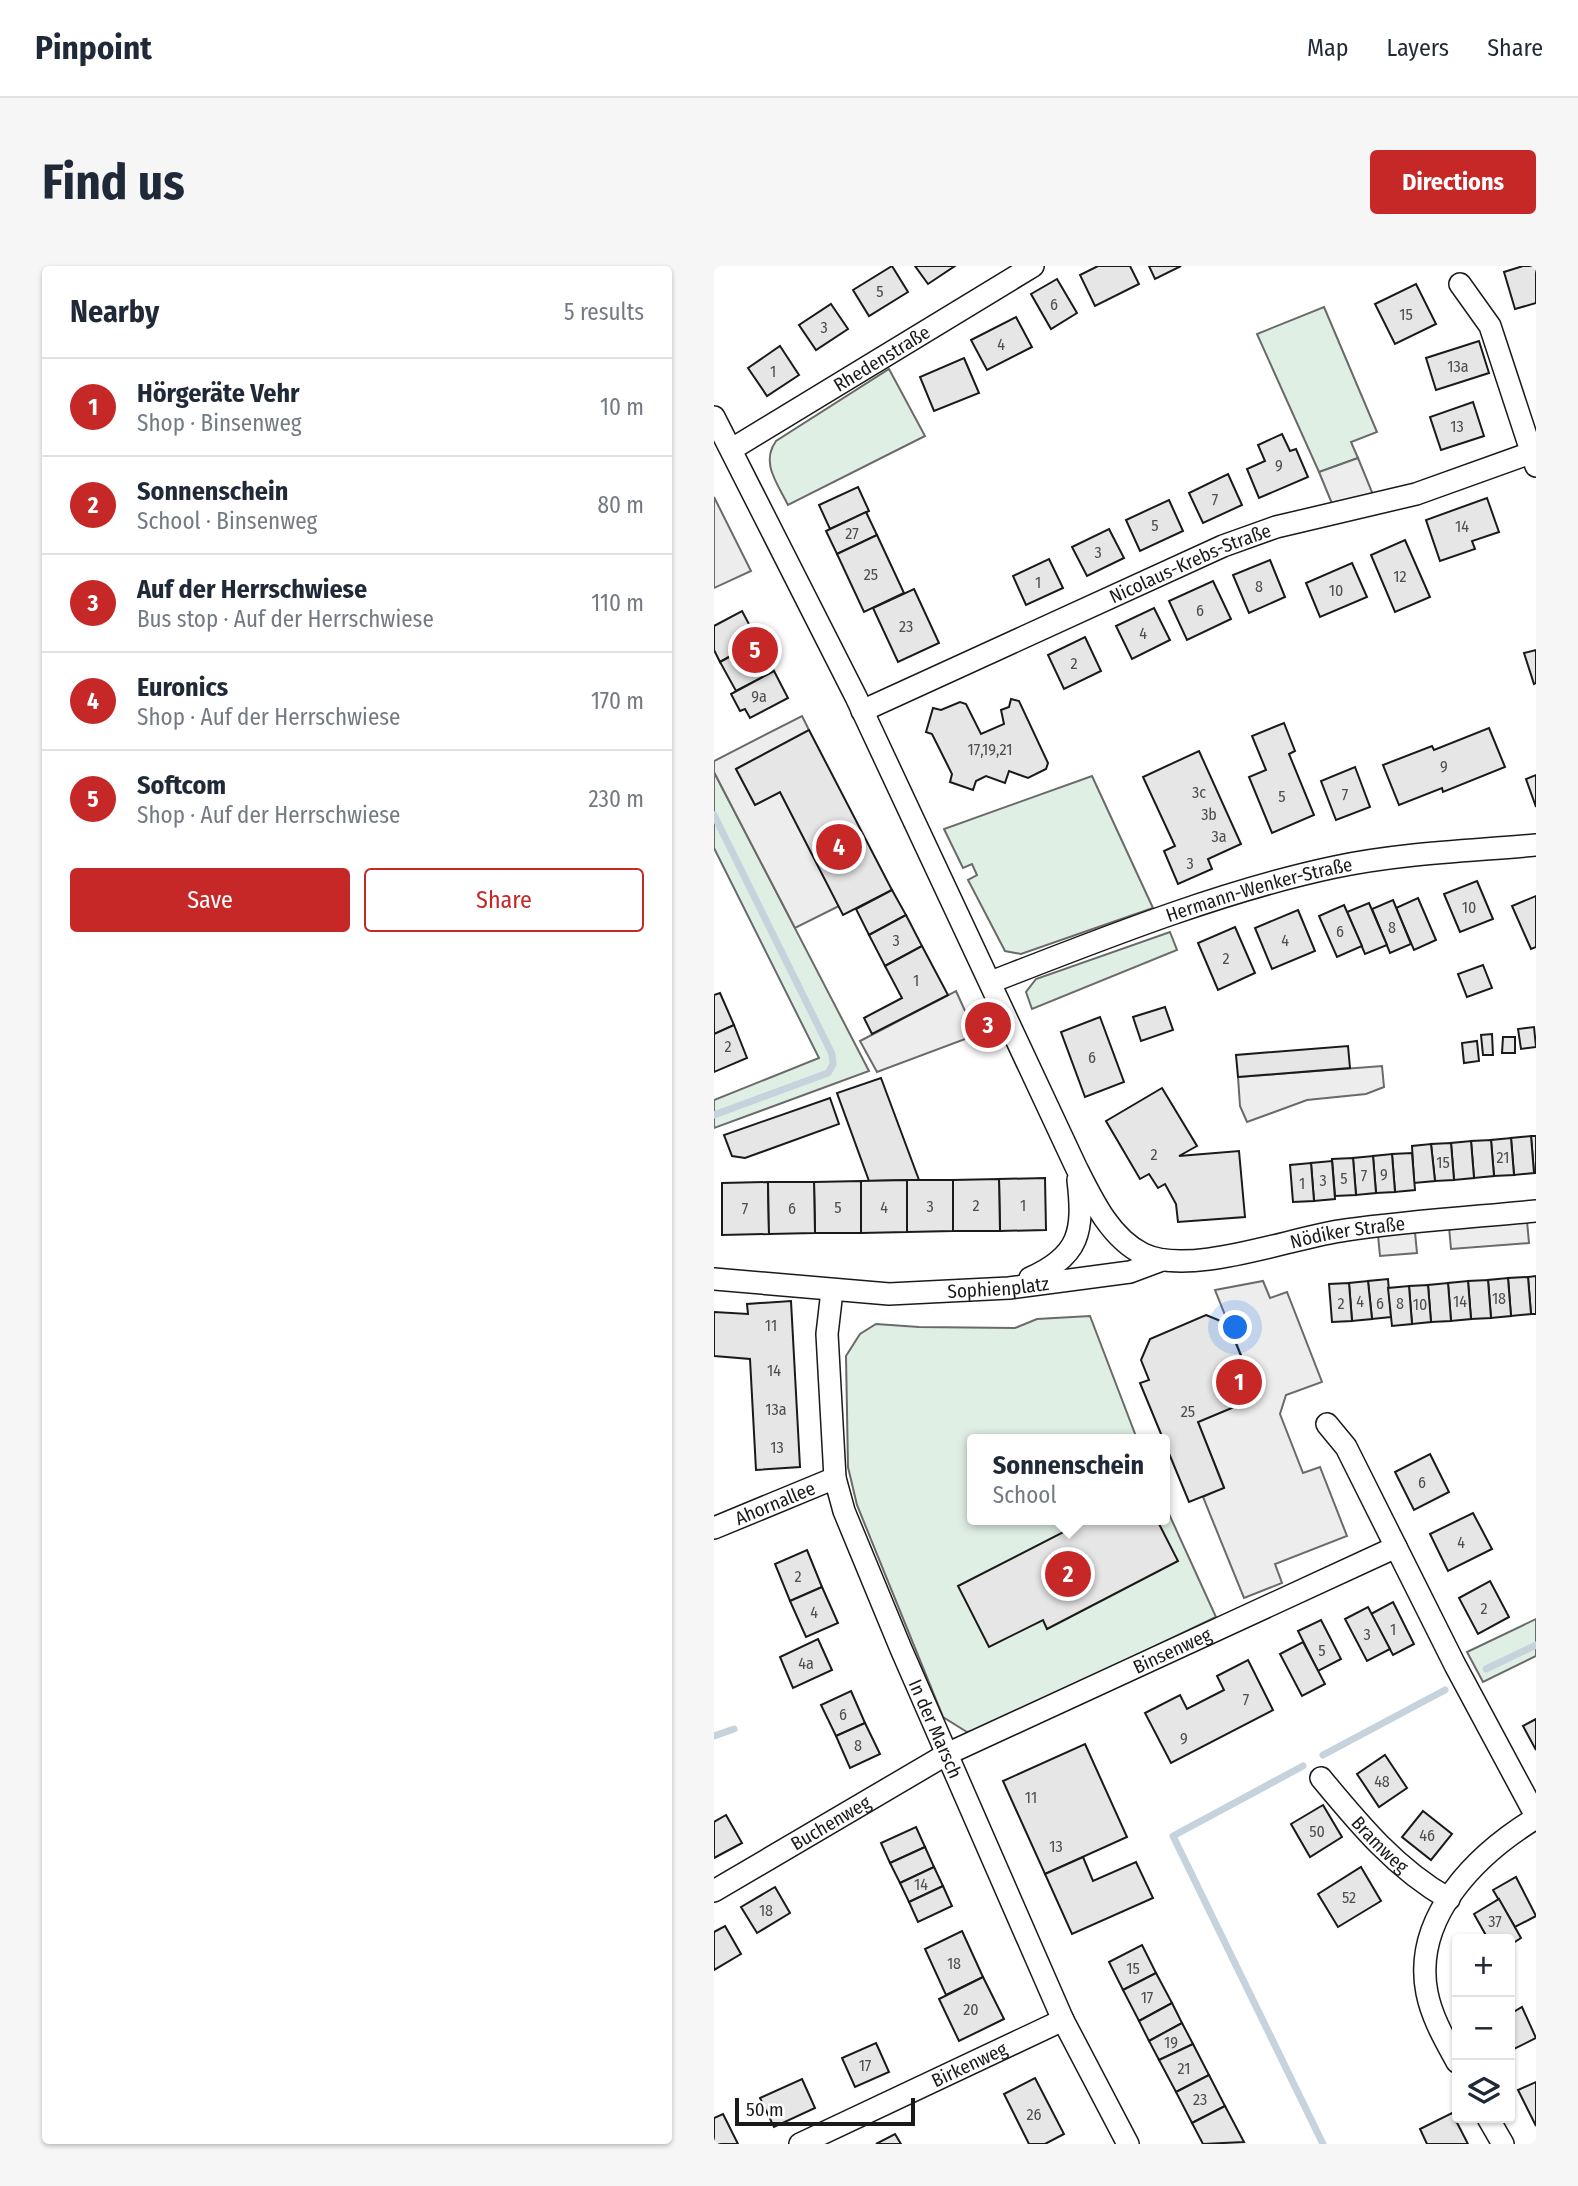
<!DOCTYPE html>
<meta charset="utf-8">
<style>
:root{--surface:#fff;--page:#f6f6f7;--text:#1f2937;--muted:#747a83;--line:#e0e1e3;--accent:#c62828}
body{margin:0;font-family:"Fira Sans Condensed",sans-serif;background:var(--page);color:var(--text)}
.controls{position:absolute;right:21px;bottom:21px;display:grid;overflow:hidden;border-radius:7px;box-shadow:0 2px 5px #0004}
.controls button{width:63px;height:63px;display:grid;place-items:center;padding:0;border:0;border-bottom:2px solid var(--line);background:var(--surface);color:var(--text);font:35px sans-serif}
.scale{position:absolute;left:21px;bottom:18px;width:180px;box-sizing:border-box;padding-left:7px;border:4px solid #1a1a1a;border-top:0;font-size:19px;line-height:24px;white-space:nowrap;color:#1a1a1a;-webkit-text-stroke:5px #fff;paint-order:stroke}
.you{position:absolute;left:522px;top:1062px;width:24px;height:24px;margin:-18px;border:5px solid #fff;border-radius:50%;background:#1a73e8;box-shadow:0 0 0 10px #1a73e833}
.badge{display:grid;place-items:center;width:46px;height:46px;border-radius:50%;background:var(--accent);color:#fff;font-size:23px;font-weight:700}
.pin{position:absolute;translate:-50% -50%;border:4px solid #fff;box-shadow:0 2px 7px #0006}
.popup{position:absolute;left:253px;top:1168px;width:203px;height:91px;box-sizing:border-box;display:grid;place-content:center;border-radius:7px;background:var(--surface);filter:drop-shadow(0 2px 5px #0005);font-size:23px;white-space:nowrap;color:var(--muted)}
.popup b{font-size:26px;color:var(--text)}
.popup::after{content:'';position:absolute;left:50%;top:100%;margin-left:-14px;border:14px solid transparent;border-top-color:var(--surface)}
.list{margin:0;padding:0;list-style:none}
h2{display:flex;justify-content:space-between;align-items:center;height:91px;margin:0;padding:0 28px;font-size:30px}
h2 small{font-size:23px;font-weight:400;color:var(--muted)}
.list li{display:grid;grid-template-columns:46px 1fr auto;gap:21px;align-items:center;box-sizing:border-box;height:98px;padding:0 28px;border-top:2px solid var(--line)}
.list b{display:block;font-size:26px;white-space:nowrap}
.list p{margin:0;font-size:23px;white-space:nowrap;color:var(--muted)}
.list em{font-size:23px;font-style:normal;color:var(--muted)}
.actions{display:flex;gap:14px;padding:21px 28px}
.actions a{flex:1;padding:16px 0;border:2px solid var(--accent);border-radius:7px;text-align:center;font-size:24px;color:var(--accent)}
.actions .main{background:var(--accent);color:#fff}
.icon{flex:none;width:38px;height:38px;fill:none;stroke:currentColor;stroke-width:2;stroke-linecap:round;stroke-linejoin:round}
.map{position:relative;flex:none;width:822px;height:1878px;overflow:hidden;border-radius:7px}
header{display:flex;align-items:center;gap:42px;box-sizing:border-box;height:98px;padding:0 35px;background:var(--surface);border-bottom:2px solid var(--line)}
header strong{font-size:33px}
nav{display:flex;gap:38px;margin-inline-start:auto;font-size:24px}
.intro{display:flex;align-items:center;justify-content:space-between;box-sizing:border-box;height:168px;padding:0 42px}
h1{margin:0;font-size:49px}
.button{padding:18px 32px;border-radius:7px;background:var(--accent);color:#fff;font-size:24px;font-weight:700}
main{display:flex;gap:42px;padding:0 42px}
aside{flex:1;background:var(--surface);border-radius:7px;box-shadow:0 2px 5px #0004}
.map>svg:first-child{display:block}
</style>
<header>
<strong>Pinpoint</strong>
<nav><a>Map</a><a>Layers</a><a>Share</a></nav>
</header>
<div class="intro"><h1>Find us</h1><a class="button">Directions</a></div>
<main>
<aside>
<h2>Nearby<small>5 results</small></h2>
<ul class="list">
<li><span class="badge">1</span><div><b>Hörgeräte Vehr</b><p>Shop · Binsenweg</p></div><em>10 m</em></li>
<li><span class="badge">2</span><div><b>Sonnenschein</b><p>School · Binsenweg</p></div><em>80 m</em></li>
<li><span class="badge">3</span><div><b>Auf der Herrschwiese</b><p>Bus stop · Auf der Herrschwiese</p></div><em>110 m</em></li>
<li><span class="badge">4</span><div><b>Euronics</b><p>Shop · Auf der Herrschwiese</p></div><em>170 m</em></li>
<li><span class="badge">5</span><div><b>Softcom</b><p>Shop · Auf der Herrschwiese</p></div><em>230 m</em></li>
</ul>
<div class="actions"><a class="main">Save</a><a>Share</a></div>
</aside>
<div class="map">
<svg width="822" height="1878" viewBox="0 0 822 1878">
<rect width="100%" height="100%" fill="#fff"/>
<g fill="#e0efe3" stroke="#6a6a6a" stroke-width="2">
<polygon points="610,41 663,166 637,176 644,192 605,206 543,68"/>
<path d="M 175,103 L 211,170 L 74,239 C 64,218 46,197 62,175 Z"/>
<polygon points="0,506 155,805 0,862 0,834 105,792 0,582"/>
<polygon points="378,510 439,642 307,688 291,685 254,614 263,609 258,598 249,602 230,563"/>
<polygon points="456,666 463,684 318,743 312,726 322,713"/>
<polygon points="376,1050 423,1173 258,1173 258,1254 450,1254 450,1237 502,1351 268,1463 253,1466 229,1451 143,1239 134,1201 132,1090 146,1068 162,1058 205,1061 301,1062 323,1053"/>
<polygon points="822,1353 822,1390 769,1416 753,1386"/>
</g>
<g fill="#ededed" stroke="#6a6a6a" stroke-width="2">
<polygon points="644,192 660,231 619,240 605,206"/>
<polygon points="0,231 37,305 0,322"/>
<polygon points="88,450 95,464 22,503 41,539 66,526 125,640 81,662 0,506 0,495"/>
<polygon points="242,725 262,769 163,806 146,775"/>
<polygon points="668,800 670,821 652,828 593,834 533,856 526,840 524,811"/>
<polygon points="813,955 815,977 737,983 735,961"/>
<polygon points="701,966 703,987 666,990 664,969"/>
<polygon points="549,1015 556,1032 573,1026 608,1116 572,1129 566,1148 589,1207 606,1201 633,1270 561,1298 568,1317 530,1332 489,1231 510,1221 484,1156 536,1134 541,1124 501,1024"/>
</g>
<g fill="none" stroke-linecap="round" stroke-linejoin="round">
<g stroke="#c6d2dc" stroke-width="7">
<polyline points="0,549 118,788 119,798 114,807 0,849"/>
<polyline points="772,1403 822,1379"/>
<polyline points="0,1470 20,1463"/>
<polyline points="609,1489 731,1424"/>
<polyline points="589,1500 459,1570 609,1878"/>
</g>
</g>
<g fill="#e6e6e6" stroke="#1a1a1a" stroke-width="2">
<polygon points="178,0 194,26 155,50 139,24"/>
<polygon points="201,0 241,0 214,18"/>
<polygon points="384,0 416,0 425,18 381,40 366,9"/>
<polygon points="435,0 467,0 441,13"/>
<polygon points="809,0 822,0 822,37 801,43 790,6"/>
<polygon points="343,13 363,47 337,63 317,28"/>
<polygon points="702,18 722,58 681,78 661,38"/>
<polygon points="117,38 134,63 102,84 85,59"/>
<polygon points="302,51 318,81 273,104 257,74"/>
<polygon points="765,75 775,107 722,124 712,92"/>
<polygon points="66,80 85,109 53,130 34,102"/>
<polygon points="250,92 265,127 220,145 206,111"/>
<polygon points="759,136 770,170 727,184 716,151"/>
<polygon points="568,168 576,185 582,183 594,211 545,232 533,203 551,195 544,179"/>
<polygon points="514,208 528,239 489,257 475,227"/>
<polygon points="144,221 155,245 116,263 105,239"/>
<polygon points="773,232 785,266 758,275 761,283 726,295 712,254"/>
<polygon points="455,234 469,265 426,285 412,254"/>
<polygon points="152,246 163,269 123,288 112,265"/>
<polygon points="395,263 410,292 373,310 358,281"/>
<polygon points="163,269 190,327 150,346 123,288"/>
<polygon points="691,274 716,331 681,346 657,289"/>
<polygon points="335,293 349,322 312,339 299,310"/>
<polygon points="556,294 571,331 535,347 519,309"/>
<polygon points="638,297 653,331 606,351 592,317"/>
<polygon points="499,315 517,353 473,374 455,335"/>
<polygon points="200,323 225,377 184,396 159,342"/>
<polygon points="440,342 456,374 418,393 402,360"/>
<polygon points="28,345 44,375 6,396 0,384 0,360"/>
<polygon points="371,371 387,405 350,423 334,389"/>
<polygon points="44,375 60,405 22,425 6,396"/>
<polygon points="822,384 822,417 820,418 810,387"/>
<polygon points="60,405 74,432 36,452 31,443 26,445 17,428"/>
<polygon points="297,433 305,435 334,497 332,503 314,512 295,505 291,517 272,510 262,515 259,524 236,516 238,508 218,468 212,466 219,442 227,444 246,436 252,438 267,468 290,458 287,444 295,441"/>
<polygon points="570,457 581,485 575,488 600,549 558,567 535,511 552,504 538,470"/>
<polygon points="775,462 791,501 729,526 728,522 685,539 669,499 718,480 720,484"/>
<polygon points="95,464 178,624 129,649 66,526 41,539 22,503"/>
<polygon points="485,485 527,578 494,593 498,603 464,618 450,585 461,580 429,511"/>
<polygon points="641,501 656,541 622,554 607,515"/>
<polygon points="822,509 822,541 812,513"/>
<polygon points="763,615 779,653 746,666 730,628"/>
<polygon points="178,624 192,649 155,669 142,643"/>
<polygon points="822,630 822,681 817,683 798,640"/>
<polygon points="704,632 722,674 700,684 682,642"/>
<polygon points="679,634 697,678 676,687 658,643"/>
<polygon points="655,637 673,679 651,688 633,646"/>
<polygon points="630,639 648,680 623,691 605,650"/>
<polygon points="584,644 601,685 558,703 541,662"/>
<polygon points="192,649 208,680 171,700 155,669"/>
<polygon points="521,661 541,707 504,724 484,677"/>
<polygon points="208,680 234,729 158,768 150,752 188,732 171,700"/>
<polygon points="769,699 778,722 753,731 744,708"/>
<polygon points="6,727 20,759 0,768 0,729"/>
<polygon points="451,741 459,764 427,775 419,751"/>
<polygon points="386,751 410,816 371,831 347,766"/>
<polygon points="20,759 33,792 0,806 0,768"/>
<polygon points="820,761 822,781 807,783 804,763"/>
<polygon points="778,768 779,789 769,789 767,769"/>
<polygon points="789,771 801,771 801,787 788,787"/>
<polygon points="763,775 765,795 750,797 748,777"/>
<polygon points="634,780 636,802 524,811 522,789"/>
<polygon points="167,812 205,914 155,915 123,827"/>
<polygon points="448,822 483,880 465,890 525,885 531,951 464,956 462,938 451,918 444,922 435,908 426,913 392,855"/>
<polygon points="116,832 125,858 31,892 18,890 10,869"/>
<polygon points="817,870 822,870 822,907 820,907"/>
<polygon points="817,870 820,907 800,909 797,872"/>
<polygon points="797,872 800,909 780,910 777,874"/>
<polygon points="777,874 780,910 760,912 757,875"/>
<polygon points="757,875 760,912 740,914 737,877"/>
<polygon points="737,877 740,914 721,915 717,878"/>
<polygon points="717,878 721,915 700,917 698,880"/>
<polygon points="698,887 701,924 681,926 678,888"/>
<polygon points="678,888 681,926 662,927 659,890"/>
<polygon points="659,890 662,927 642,929 639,892"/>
<polygon points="639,892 642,929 621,930 618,893"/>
<polygon points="618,895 621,933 600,935 597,897"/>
<polygon points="597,897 600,935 579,936 576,899"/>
<polygon points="331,912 332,964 286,965 285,913"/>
<polygon points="285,913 286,965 239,965 239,914"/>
<polygon points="193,914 193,966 147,967 147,915"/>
<polygon points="193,914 239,914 239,965 193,966"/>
<polygon points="147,915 147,967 101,967 100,916"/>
<polygon points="54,916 55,968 8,969 8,917"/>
<polygon points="54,916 100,916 101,967 55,968"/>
<polygon points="822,1010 822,1048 817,1048 814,1011"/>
<polygon points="814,1011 817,1048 797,1050 794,1012"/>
<polygon points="794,1012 797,1050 777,1052 774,1014"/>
<polygon points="674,1013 677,1051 658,1053 654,1015"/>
<polygon points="774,1014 777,1052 757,1053 754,1015"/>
<polygon points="654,1015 658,1053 638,1055 635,1017"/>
<polygon points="754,1015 757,1053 737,1055 734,1017"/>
<polygon points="635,1017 638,1055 618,1056 615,1018"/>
<polygon points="734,1017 737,1055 717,1056 714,1019"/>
<polygon points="714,1019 717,1056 698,1058 695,1020"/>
<polygon points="695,1020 698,1058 678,1060 674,1022"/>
<polygon points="77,1035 86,1201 42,1204 36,1093 0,1090 0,1046 34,1048 33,1038"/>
<polygon points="492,1049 514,1058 541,1124 537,1134 484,1156 510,1222 475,1236 426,1117 435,1114 427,1094 436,1073"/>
<polygon points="716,1188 735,1226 700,1244 681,1206"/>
<polygon points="759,1247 778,1283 734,1305 716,1268"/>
<polygon points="373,1254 399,1254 401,1258 410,1254 443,1254 464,1295 333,1363 329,1354 275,1381 244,1320"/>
<polygon points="93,1284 108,1321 76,1335 61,1298"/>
<polygon points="776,1315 795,1351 764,1368 745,1332"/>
<polygon points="108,1321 124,1357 92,1371 76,1335"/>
<polygon points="679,1336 700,1378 679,1389 657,1348"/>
<polygon points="654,1341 676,1383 653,1395 631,1353"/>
<polygon points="607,1354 627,1393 604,1405 584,1365"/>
<polygon points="104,1373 118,1404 79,1422 66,1391"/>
<polygon points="589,1376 611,1418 588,1430 566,1388"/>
<polygon points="534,1394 559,1444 457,1497 431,1447 466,1429 473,1443 510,1424 503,1410"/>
<polygon points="137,1425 151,1457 122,1470 107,1439"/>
<polygon points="822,1453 822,1484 809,1460"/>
<polygon points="151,1457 166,1488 136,1502 122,1470"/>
<polygon points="371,1478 413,1571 331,1608 289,1515"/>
<polygon points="671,1489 693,1522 665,1541 643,1508"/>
<polygon points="609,1539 628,1571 596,1591 577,1558"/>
<polygon points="709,1545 738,1568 717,1594 688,1571"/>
<polygon points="12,1549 28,1577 0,1592 0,1556"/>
<polygon points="202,1561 211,1581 176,1597 167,1577"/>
<polygon points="211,1581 220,1601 186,1617 176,1597"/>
<polygon points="369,1591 379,1615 422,1596 439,1632 358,1668 331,1608"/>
<polygon points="220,1601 229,1620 195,1636 186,1617"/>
<polygon points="647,1601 667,1635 624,1661 604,1628"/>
<polygon points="802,1611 822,1650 801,1661 779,1624"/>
<polygon points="229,1620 238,1640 204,1656 195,1636"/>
<polygon points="61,1621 76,1647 43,1667 27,1641"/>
<polygon points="785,1633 807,1672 796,1679 796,1673 774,1673 760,1648"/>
<polygon points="11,1660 27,1688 0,1704 0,1666"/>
<polygon points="248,1665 269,1711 232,1729 211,1683"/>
<polygon points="428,1679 442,1707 409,1724 395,1696"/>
<polygon points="442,1707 458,1737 425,1755 409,1724"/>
<polygon points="269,1711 290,1753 245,1775 225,1733"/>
<polygon points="458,1737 468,1757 435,1775 425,1755"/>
<polygon points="808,1741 822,1772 796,1785 796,1748"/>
<polygon points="468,1757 479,1778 445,1794 435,1775"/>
<polygon points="162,1777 175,1806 141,1821 128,1792"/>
<polygon points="479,1778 495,1809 462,1826 445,1794"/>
<polygon points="495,1809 511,1840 478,1857 462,1826"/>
<polygon points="321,1812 350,1868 331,1878 315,1878 290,1828"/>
<polygon points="88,1813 101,1842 60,1861 46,1832"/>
<polygon points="822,1816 822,1860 804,1824"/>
<polygon points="511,1840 530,1876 489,1878 478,1857"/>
<polygon points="738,1847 754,1878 713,1878 706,1863"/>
<polygon points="9,1848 24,1878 0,1878 0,1852"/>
<polygon points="181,1868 187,1878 162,1878"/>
</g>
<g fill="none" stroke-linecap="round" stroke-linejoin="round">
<g stroke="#1a1a1a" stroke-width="24">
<g id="minor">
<polyline points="746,18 776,60 822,200"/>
<path id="s1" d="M 0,151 L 142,431 L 362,901 C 378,933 396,972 429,988 C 477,1011 578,971 632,964 C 695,955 759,951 822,945"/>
<path id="s2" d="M 18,183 L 319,0"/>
<path id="s3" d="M 148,445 L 509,280 L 562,261 L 702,228 L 822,185"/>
<path id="s4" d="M 277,716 C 385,674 507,625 621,601 C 687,587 755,585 822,579"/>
<path d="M 316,1012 C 366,990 370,965 364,914"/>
<path id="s5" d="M 0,1013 L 175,1028 L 295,1022 L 416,1006 L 448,994"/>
<path id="s6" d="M 118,1025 L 113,1068 L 121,1212 L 130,1245 L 187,1383 L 349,1754 L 414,1878"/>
<polyline points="613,1158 632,1181 741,1399 822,1550"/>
<path id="s7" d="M 0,1262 L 121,1212"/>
<path id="s8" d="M 607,1512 C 645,1558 682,1603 735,1633"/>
<path id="s9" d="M 0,1625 L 233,1488 L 682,1281"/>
<path d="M 743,1796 C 731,1774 718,1752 713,1727 C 698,1651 763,1588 822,1552"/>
<polyline points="774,1852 789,1878"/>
<path id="s10" d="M 86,1878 L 349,1754"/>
</g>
</g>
<use href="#minor" stroke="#fff" stroke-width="21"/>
</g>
<g text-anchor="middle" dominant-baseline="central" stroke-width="5" stroke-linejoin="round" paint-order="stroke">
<g font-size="16" fill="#4d4d4d">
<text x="166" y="25">5</text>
<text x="340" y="38">6</text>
<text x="692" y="48">15</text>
<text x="110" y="61">3</text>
<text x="287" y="78">4</text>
<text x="744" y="100">13a</text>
<text x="59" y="105">1</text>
<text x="743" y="160">13</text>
<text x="565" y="199">9</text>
<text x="501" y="233">7</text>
<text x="441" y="259">5</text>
<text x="748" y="260">14</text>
<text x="138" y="267">27</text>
<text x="384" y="286">3</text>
<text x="157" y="308">25</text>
<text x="686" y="310">12</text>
<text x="324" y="316">1</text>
<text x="545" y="320">8</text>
<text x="622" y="324">10</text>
<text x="486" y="344">6</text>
<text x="192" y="360">23</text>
<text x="429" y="367">4</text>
<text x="360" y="397">2</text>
<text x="45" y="430">9a</text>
<text x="276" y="483">17,19,21</text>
<text x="730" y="500">9</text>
<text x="485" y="526">3c</text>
<text x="631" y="528">7</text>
<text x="568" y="530">5</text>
<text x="495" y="548">3b</text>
<text x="505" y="570">3a</text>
<text x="476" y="597">3</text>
<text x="755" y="641">10</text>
<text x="678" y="661">8</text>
<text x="626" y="665">6</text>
<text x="182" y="674">3</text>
<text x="571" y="674">4</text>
<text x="512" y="692">2</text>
<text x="202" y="714">1</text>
<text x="14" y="780">2</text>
<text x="378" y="791">6</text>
<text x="440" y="888">2</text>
<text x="789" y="891">21</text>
<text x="729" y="896">15</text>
<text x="670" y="908">9</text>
<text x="650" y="909">7</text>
<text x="630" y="912">5</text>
<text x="609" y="914">3</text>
<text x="588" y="917">1</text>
<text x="262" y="939">2</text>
<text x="309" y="939">1</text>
<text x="216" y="940">3</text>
<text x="124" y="941">5</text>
<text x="170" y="941">4</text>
<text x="31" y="942">7</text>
<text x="78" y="942">6</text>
<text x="785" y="1032">18</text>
<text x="646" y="1035">4</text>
<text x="746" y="1035">14</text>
<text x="627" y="1037">2</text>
<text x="666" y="1037">6</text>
<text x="686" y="1037">8</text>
<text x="706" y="1038">10</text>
<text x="57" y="1059">11</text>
<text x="60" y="1104">14</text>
<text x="62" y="1143">13a</text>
<text x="474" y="1145">25</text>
<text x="63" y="1181">13</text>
<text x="708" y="1216">6</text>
<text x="747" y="1276">4</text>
<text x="84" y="1310">2</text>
<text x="770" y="1342">2</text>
<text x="100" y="1346">4</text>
<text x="679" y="1363">1</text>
<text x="653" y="1368">3</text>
<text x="608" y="1384">5</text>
<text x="92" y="1397">4a</text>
<text x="532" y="1433">7</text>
<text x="129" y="1448">6</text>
<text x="470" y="1472">9</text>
<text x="144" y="1479">8</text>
<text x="668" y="1515">48</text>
<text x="317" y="1531">11</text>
<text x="603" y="1565">50</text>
<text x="713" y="1569">46</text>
<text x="342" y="1580">13</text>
<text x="207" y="1618">14</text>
<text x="635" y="1631">52</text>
<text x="52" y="1644">18</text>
<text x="781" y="1655">37</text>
<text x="240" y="1697">18</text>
<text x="419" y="1702">15</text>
<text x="433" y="1731">17</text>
<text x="257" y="1743">20</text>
<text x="457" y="1776">19</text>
<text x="151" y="1799">17</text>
<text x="470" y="1802">21</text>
<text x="486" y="1833">23</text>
<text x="320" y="1848">26</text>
</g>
<g font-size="19" fill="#1a1a1a" stroke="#fff">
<text stroke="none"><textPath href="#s2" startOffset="175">Rhedenstraße</textPath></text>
<text stroke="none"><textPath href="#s3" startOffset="360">Nicolaus-Krebs-Straße</textPath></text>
<text stroke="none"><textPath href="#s4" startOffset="284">Hermann-Wenker-Straße</textPath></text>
<text stroke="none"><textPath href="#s1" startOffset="1153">Nödiker Straße</textPath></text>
<text stroke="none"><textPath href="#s5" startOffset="285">Sophienplatz</textPath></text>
<text stroke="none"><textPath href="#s7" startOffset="66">Ahornallee</textPath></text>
<text stroke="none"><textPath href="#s9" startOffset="518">Binsenweg</textPath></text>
<text stroke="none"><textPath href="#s6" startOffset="458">In der Marsch</textPath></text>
<text stroke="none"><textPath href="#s9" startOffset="135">Buchenweg</textPath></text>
<text stroke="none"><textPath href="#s8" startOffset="89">Bramweg</textPath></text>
<text stroke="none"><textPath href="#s10" startOffset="187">Birkenweg</textPath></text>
</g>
</g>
</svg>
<div class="controls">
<button>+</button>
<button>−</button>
<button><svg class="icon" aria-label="layers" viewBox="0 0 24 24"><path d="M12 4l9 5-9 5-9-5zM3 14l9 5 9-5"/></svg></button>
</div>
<div class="scale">50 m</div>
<div class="you"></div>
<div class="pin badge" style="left:525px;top:1116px">1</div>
<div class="pin badge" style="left:354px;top:1308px">2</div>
<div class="popup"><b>Sonnenschein</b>School</div>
<div class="pin badge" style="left:274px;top:759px">3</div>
<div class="pin badge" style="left:125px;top:581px">4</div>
<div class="pin badge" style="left:41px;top:384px">5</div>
</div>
</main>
